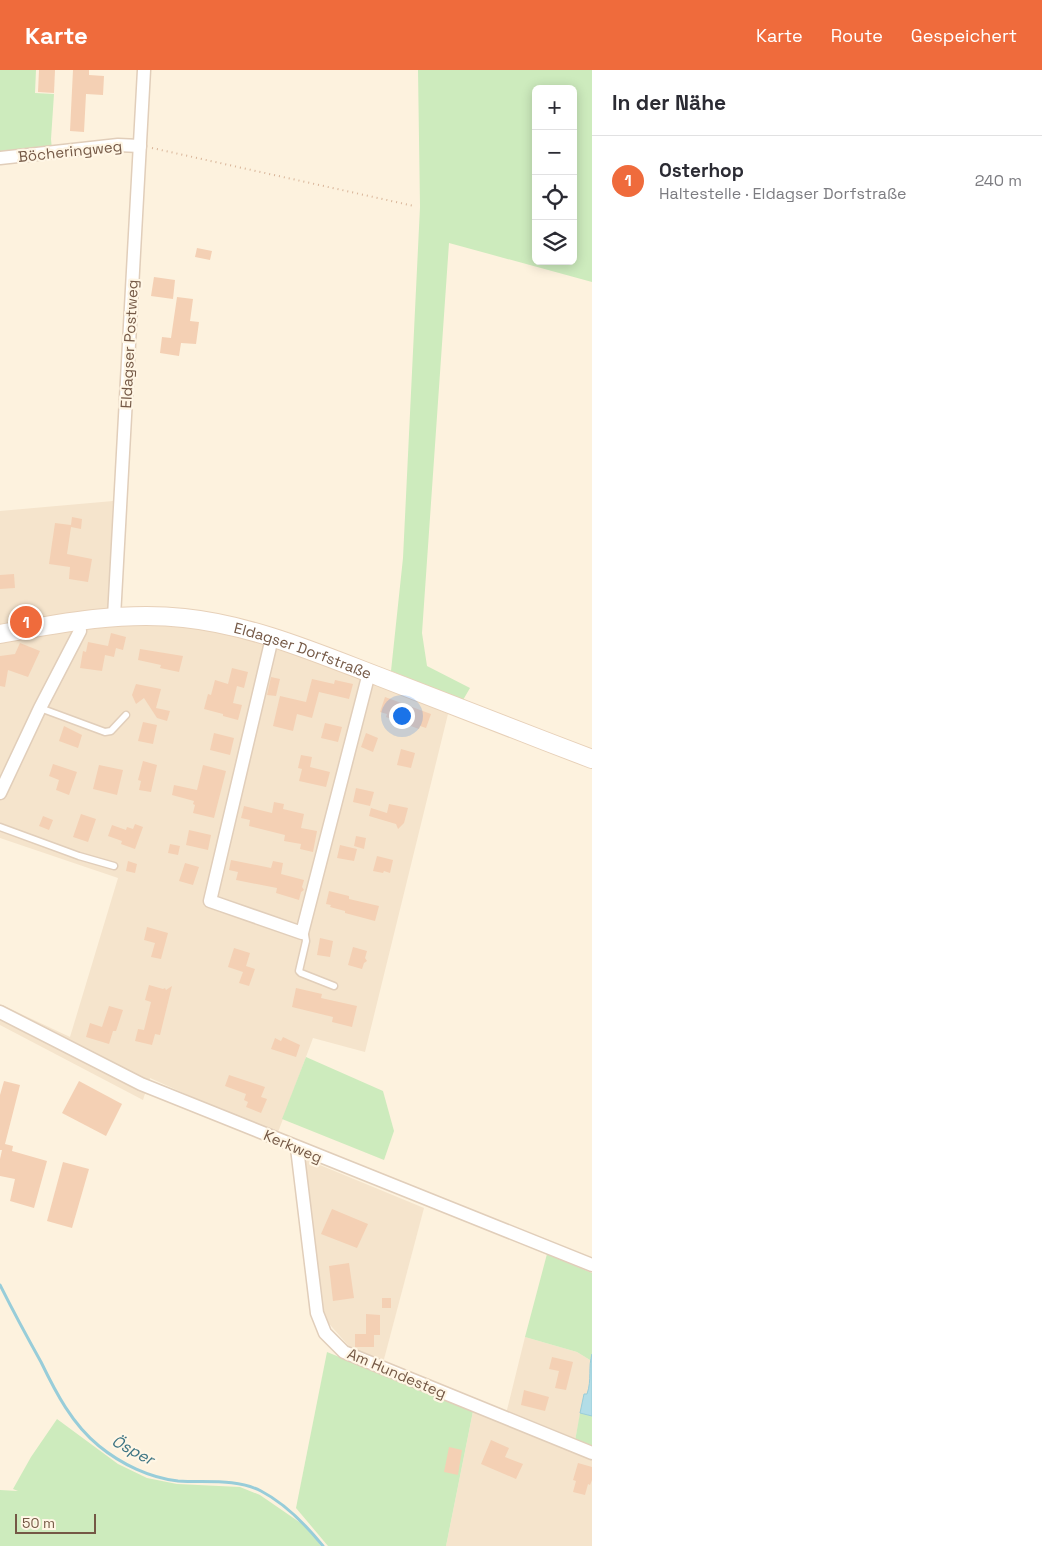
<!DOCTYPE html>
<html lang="de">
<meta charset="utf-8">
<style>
:root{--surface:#fff;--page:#f2f2f3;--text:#2b2b33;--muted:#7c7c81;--line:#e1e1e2;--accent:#ef6b3c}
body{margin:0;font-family:"Space Grotesk",sans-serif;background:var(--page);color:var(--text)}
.controls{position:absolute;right:15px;top:15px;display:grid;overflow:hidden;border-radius:8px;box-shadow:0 2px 12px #0003}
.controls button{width:45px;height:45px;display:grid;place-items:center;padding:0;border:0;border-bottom:1px solid var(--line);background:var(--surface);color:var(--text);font:25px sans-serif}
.scale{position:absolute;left:15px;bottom:12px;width:81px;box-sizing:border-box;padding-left:5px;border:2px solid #745845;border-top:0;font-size:14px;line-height:18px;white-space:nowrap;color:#745845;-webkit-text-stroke:4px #fff6e5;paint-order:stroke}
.you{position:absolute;left:401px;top:645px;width:18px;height:18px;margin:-12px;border:4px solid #fff;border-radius:50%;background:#1a73e8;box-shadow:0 0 0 8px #1a73e833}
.badge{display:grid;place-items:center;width:32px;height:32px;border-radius:50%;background:var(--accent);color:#fff;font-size:16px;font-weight:700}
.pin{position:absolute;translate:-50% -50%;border:2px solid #fff;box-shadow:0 1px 5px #0006}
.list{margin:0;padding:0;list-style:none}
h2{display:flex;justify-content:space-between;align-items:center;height:65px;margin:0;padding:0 20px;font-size:21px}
h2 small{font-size:16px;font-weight:400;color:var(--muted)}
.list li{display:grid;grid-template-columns:32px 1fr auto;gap:15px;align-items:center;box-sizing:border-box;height:90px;padding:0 20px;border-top:1px solid var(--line)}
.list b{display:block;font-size:19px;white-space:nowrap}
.list p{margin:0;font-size:16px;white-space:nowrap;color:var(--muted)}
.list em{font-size:16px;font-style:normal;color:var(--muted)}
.icon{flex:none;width:28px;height:28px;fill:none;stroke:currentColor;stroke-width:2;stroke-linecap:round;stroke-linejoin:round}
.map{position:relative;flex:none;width:592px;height:1476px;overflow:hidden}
header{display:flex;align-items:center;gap:30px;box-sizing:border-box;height:70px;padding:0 25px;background:var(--accent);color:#fff}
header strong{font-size:24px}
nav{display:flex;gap:28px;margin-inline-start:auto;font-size:18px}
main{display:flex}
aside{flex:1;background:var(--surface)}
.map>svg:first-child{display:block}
</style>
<header>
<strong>Karte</strong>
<nav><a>Karte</a><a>Route</a><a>Gespeichert</a></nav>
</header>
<main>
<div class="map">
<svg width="592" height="1476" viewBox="0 0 592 1476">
<rect width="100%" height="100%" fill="#fdf2de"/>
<g fill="#f5e4cc">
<polygon points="113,431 108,553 180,555 267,571 358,605 448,644 365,982 313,968 277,1065 150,1008 143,1030 0,955 0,934 70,967 118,808 0,768 0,441"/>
<polygon points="303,1088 424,1138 383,1293 355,1283 324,1248"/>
<polygon points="525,1267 577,1282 590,1290 590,1316 587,1324 584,1324 575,1371 592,1378 592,1476 446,1476 473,1341 506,1344"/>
</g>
<g fill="#cdebbd" fill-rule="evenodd">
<polygon points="0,0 36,0 35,23 54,24 51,69 52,80 0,85"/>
<path d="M 418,0 L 592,0 L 592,212 L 449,173 L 422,563 L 427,596 L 470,618 L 463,630 L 391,601 L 403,488 L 420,137 ZM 536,19 L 573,19 L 573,191 L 536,191 Z"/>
<polygon points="306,987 383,1021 394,1061 384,1090 282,1049"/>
<polygon points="547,1184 592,1203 592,1284 590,1290 577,1282 525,1267"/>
<polygon points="327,1282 473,1341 446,1476 328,1476 296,1438"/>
<polygon points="580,1343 592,1346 592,1378 575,1371"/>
<polygon points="57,1349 118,1394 147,1408 177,1414 240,1417 260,1425 308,1458 321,1476 0,1476 0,1420 18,1421 13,1419 31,1387"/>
</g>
<path fill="#b2dde7" stroke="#98cdd9" d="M 592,1284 L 592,1346 L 580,1343 L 584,1324 L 587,1324 C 592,1310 588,1297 592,1284 Z"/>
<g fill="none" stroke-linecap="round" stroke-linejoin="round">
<path stroke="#98cdd9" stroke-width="3" d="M 0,1215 C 13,1241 27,1267 41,1292 C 56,1323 72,1354 99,1376 C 121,1394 150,1408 178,1411 C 205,1413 235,1408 261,1421 C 286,1434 306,1455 323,1476"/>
</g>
<g fill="#f4d0b4">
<polygon points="39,0 55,0 54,23 38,22"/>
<polygon points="73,0 89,0 89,5 104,6 103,25 86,24 84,62 70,61"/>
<polygon points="197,178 212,181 210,190 195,187"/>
<polygon points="154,207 175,210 173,229 151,226"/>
<polygon points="177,227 193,229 190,251 199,252 196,274 181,273 179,286 160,283 162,267 171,268"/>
<polygon points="72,447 82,449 81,459 71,457 67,484 92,489 88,512 69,509 70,497 49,494 55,453 71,455"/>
<polygon points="14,504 15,518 0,519 0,505"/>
<polygon points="111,563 126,567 123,580 116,578 114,587 105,585 102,601 80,598 83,581 86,582 88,572 108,576"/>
<polygon points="20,573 40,581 28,607 8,600 5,617 0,616 0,586 15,584"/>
<polygon points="140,579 183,586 179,602 160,598 161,595 138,590"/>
<polygon points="232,598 248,602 244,618 237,616 233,633 242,635 238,650 223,646 223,644 204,639 208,624 211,625 215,610 228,614"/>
<polygon points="271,607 280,609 276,626 267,625"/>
<polygon points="312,609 334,614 335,610 353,614 349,629 319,622 312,648 297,644 293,661 273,656 280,626 306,632"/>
<polygon points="136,614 161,619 156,638 170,641 167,651 157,648 144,628 136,634 132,625"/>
<polygon points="385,627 431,644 426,658 420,656 419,659 386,647 387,644 380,642"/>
<polygon points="143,652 157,655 153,674 138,671"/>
<polygon points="325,653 342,657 338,672 321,668"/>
<polygon points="64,656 82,665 78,678 59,671"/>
<polygon points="214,663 234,668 230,685 210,680"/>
<polygon points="366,663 378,668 373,682 361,677"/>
<polygon points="401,679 415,683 411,698 397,695"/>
<polygon points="301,685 312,687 310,697 330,702 326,717 299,711 302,699 298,698"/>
<polygon points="143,691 157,695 151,722 139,720 141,711 138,710"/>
<polygon points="53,694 77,702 69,725 56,720 59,710 49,706"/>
<polygon points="99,695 123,700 117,725 93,719"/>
<polygon points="203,695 226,701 214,748 193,743 195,735 193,734 194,731 172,725 174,715 197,720"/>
<polygon points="356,718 374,722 370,736 353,732"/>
<polygon points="274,732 284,734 283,739 304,744 301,758 317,761 313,782 300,779 301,774 284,771 285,765 249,756 250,750 241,748 244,736 272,743"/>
<polygon points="389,734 408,738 404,753 398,759 396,754 369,746 371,738 387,743"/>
<polygon points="81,744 96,749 88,772 73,767"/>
<polygon points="43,746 53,750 49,760 39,756"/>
<polygon points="135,754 143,757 135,779 121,774 122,771 108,766 112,755 126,760 127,757 133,759"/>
<polygon points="189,760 211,765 208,780 186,775"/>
<polygon points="356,766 366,768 364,779 354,776"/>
<polygon points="170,774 180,776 178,785 168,783"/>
<polygon points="340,775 357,779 354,791 337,788"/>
<polygon points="377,786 393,790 390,803 384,801 383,803 373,801"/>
<polygon points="231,790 271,798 273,791 283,793 281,804 304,810 302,817 304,820 301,822 299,830 276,823 277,818 236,810 238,802 229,800"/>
<polygon points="128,791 137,794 135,803 126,801"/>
<polygon points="185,793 199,797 193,815 179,811"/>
<polygon points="329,821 349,826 349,829 379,836 375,851 345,843 345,841 330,837 331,835 326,834"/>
<polygon points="147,857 168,863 161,889 151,887 155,873 144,870"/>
<polygon points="320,868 333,871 330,887 317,885"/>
<polygon points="353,877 367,881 365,888 367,891 364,893 362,899 348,895"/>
<polygon points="234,878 250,883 246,896 255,899 249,916 239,913 243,902 228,897"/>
<polygon points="149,915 163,919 165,918 166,920 172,916 160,965 155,964 152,975 135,971 138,959 144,960 151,932 145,930"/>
<polygon points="296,918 322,924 321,928 357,936 352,957 332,952 333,947 292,937"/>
<polygon points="109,936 123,940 116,961 113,961 109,974 86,967 90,953 102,957"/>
<polygon points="283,967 300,975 296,987 271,979 275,968 281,971"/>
<polygon points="229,1005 265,1017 261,1027 267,1029 261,1043 246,1037 248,1032 244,1030 246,1024 225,1016"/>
<polygon points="4,1011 20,1015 5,1074 13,1076 12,1081 47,1091 34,1138 10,1131 15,1109 0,1106 0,1089 2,1080 0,1080 0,1025"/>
<polygon points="79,1011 122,1034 106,1066 62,1043"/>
<polygon points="63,1092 89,1099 72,1158 47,1151"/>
<polygon points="332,1139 368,1154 357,1178 321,1164"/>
<polygon points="349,1193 354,1228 333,1231 329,1196"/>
<rect x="382" y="1228" width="9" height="10"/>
<polygon points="366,1244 380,1245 380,1265 374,1265 374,1277 355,1277 355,1264 366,1264"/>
<polygon points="552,1287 573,1292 566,1320 555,1318 559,1301 549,1299"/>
<polygon points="524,1320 549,1327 545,1341 521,1335"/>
<polygon points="491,1370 509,1378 505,1387 523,1394 516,1409 481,1394"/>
<polygon points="449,1377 462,1380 458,1405 444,1402"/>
<polygon points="578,1393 592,1397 592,1410 590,1415 588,1414 585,1425 573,1422 576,1411 573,1410"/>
</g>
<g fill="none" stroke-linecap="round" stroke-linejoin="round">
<g stroke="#e1ceba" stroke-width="9">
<g id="lane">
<polyline points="40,638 105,662 111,661 126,645"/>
<polyline points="0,757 79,786 114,796"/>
<polyline points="302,863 305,865 306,871 299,901 301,903 334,916"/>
</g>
</g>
<g stroke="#e1ceba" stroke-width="15">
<g id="street">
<polyline points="0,88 118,75 140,76"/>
<polyline points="114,547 144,0"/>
<polyline points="272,568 210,831 302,863 369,603"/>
<polyline points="0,723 40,638 80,561 79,551"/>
<polyline points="0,942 141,1014 592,1195"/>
<polyline points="297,1078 317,1243 325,1263 344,1282 592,1383"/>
</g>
</g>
<g stroke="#e7d0b8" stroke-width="20">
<g id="secondary">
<path id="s1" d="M 0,564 C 60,553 123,541 184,548 C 252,555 317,583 380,607 C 450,634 521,662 592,689"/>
</g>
</g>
<polyline stroke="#d8b498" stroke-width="2" stroke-dasharray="1 4" stroke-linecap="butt" points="152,78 414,136"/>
<use href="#lane" stroke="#fff" stroke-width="6"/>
<use href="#street" stroke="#fff" stroke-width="12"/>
<use href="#secondary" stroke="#fff" stroke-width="18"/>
</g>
<g text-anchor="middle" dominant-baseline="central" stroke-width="4.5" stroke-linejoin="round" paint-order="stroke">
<g font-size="15" fill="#745845" stroke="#fff6e5">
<text transform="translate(70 81) rotate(-6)">Böcheringweg</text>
<text transform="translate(129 274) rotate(-87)">Eldagser Postweg</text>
<text stroke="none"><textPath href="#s1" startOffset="309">Eldagser Dorfstraße</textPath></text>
<text transform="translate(293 1076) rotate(23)">Kerkweg</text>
<text transform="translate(397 1303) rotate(23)">Am Hundesteg</text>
</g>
<g font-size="16" font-style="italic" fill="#3b7382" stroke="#fff6e5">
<text transform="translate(133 1380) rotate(28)">Ösper</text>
</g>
</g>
</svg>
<div class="controls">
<button>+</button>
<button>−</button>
<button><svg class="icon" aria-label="locate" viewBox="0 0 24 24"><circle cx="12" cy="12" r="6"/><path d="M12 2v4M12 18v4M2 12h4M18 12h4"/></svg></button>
<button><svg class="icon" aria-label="layers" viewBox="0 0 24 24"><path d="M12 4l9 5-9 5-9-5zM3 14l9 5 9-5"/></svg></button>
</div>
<div class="scale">50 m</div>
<div class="you"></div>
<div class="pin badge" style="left:26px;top:552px">1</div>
</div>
<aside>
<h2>In der Nähe<small></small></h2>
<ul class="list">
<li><span class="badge">1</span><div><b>Osterhop</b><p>Haltestelle · Eldagser Dorfstraße</p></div><em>240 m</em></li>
</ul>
</aside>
</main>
